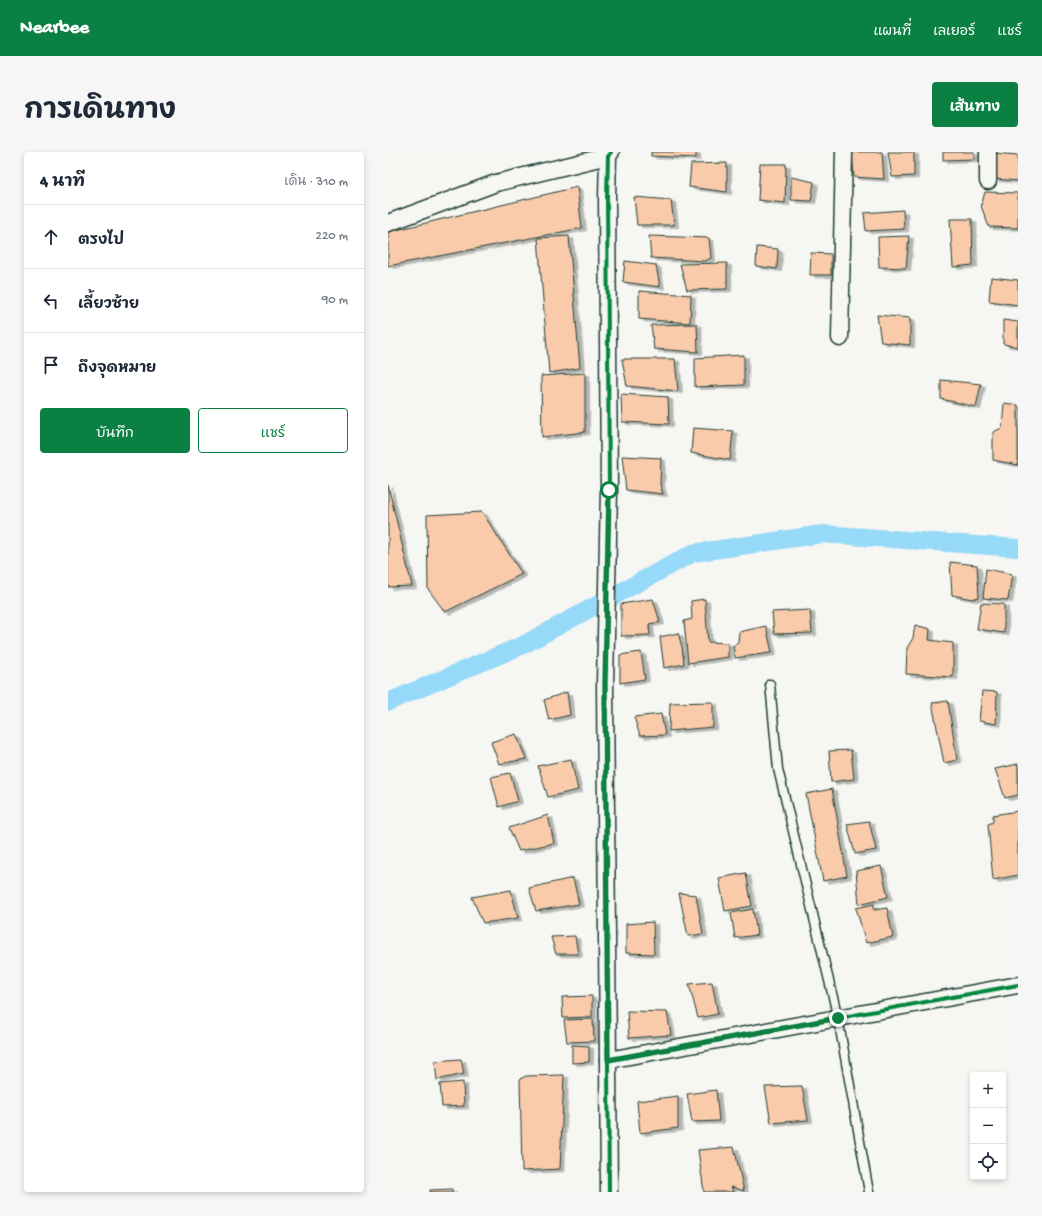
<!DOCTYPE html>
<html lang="th">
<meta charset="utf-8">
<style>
:root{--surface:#fff;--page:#f6f6f7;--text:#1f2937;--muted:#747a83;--line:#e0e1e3;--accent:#0b8043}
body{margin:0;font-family:"Gochi Hand","Playpen Sans Thai",sans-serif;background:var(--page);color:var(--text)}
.controls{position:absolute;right:12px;bottom:12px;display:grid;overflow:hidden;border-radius:4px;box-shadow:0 2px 6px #0003}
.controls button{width:36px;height:36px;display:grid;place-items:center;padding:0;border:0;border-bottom:1px solid var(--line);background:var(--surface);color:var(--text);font:20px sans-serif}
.stop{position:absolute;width:12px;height:12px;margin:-9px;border:3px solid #0b8043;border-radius:50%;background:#fff}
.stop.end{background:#0b8043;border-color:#fff;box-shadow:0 1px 4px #0008}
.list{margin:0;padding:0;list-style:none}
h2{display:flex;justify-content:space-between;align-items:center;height:52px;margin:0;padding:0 16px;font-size:17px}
h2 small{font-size:13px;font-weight:400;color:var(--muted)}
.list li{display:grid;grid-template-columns:26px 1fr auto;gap:12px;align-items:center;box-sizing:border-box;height:64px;padding:0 16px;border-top:1px solid var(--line)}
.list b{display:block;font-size:15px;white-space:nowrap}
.list em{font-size:13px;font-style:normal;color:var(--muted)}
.actions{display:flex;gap:8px;padding:12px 16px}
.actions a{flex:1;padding:9px 0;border:1px solid var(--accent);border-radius:4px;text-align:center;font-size:14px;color:var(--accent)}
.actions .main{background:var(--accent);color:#fff}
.icon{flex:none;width:22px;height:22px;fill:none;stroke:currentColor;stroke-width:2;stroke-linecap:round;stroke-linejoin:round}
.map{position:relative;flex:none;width:630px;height:1040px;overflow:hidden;border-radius:4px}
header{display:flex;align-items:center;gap:24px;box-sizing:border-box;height:56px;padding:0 20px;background:var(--accent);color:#fff}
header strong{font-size:19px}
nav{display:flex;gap:22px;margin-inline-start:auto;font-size:14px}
.intro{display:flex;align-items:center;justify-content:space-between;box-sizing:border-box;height:96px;padding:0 24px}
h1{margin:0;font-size:28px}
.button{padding:10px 18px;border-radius:4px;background:var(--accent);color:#fff;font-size:14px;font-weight:700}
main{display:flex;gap:24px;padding:0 24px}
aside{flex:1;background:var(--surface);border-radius:4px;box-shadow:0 2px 6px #0003}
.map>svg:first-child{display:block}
</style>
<header>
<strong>Nearbee</strong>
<nav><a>แผนที่</a><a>เลเยอร์</a><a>แชร์</a></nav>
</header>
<div class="intro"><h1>การเดินทาง</h1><a class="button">เส้นทาง</a></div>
<main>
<aside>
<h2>4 นาที<small>เดิน · 310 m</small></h2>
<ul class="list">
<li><svg class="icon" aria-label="ahead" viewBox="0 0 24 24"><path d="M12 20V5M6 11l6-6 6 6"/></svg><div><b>ตรงไป</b></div><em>220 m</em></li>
<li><svg class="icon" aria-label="left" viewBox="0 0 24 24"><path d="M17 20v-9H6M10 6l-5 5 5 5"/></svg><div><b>เลี้ยวซ้าย</b></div><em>90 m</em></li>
<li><svg class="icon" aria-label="arrive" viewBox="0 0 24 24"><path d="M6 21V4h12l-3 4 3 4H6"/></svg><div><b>ถึงจุดหมาย</b></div></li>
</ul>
<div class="actions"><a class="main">บันทึก</a><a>แชร์</a></div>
</aside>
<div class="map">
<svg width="630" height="1040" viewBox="0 0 630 1040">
<defs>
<filter id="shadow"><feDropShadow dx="4.5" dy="2.5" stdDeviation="0" flood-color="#0004"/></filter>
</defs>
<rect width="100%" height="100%" fill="#f6f6f2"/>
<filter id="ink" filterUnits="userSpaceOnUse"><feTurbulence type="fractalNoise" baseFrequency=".025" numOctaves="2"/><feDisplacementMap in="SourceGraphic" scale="8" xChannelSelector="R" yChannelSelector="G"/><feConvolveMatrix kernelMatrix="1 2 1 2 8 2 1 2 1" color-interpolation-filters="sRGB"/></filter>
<g filter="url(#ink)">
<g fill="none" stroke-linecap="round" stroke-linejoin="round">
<polyline stroke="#96d9f8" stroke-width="18" points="0,550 135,493 305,401 434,382 630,396"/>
</g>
<g fill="#facbaa" stroke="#1f3d34" filter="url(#shadow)">
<polygon points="263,0 308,0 308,6 263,4"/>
<polygon points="464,0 494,0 496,27 466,25"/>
<polygon points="500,0 526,0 526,24 504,25"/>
<polygon points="555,0 586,0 586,7 555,8"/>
<polygon points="605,1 630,3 630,29 606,27"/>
<polygon points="339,11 339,40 301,35 303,12"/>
<polygon points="372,12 398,12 397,51 370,48"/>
<polygon points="403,25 426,30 423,49 403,48"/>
<polygon points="189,35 194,76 0,114 0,80"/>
<polygon points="597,40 630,41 630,76 601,75 593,54"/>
<polygon points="246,45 283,48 286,73 249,73"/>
<polygon points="515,58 516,77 478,79 476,61"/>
<polygon points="562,67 584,67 585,113 565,115"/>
<polygon points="181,84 192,216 161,221 150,86"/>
<polygon points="261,84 321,86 323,106 317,109 263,106"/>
<polygon points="521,84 518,116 491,115 490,85"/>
<polygon points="369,95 390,97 389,117 368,114"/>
<polygon points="423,101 443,102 443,123 422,123"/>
<polygon points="237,109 268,113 272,135 235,130"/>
<polygon points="339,111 339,137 299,138 292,112"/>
<polygon points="603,125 630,128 630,153 601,149"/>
<polygon points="251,139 303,143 302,171 251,167"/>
<polygon points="489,163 522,166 522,193 493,190"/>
<polygon points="615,168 630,170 630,195 615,192"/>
<polygon points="309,172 310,200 266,197 263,173"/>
<polygon points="356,203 356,233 307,235 307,206"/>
<polygon points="234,207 287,207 290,239 239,234"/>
<polygon points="197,221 197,280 154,285 153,224"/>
<polygon points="553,228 593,232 588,255 553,247"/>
<polygon points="233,242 280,245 281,272 234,270"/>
<polygon points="616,251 630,253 630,313 605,308 605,280 614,276"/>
<polygon points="305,276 345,279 342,308 303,301"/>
<polygon points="234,304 273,306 272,332 275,342 238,338"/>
<polygon points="0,333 24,434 0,435"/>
<polygon points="94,360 134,422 57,460 40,437 39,363"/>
<polygon points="562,410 589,413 591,445 584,447 564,443"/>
<polygon points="598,417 624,422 620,448 595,446"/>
<polygon points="265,447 272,470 261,472 262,483 233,484 233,452"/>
<polygon points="317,447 320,490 340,491 340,505 300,511 296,469 304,467 303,449"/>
<polygon points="593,451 616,452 616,481 589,477"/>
<polygon points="422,458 424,481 386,482 384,460"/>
<polygon points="527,473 542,477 541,488 565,491 565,525 518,522 519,496 525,486"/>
<polygon points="378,474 384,500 382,501 347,506 345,494 350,490 351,480"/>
<polygon points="290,481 294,495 296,512 276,516 272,485"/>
<polygon points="253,500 257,527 232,531 232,503"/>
<polygon points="594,539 609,540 608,572 591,569"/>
<polygon points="179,540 182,563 161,568 156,548"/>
<polygon points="560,549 569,608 556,611 544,551"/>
<polygon points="325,550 325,575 281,579 282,551"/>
<polygon points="273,562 277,583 252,584 246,565"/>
<polygon points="128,582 138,607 111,612 103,590"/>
<polygon points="463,598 466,627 443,630 441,599"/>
<polygon points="183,607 190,638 160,645 150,614"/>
<polygon points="630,612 630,643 617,646 607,617"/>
<polygon points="122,621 130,649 111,655 103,625"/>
<polygon points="444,637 459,724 435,729 418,642"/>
<polygon points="630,659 630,723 605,728 600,672 605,670 605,663"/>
<polygon points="160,663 166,691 131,699 121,676"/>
<polygon points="481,669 488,698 467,702 459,672"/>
<polygon points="493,714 500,745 471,752 468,719"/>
<polygon points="358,721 364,754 337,759 331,726"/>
<polygon points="185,726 191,752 148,759 141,736"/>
<polygon points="123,738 130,766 95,771 84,745"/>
<polygon points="291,741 308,743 315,782 300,784"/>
<polygon points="486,752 486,758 499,756 505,785 478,791 468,756"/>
<polygon points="365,757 369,783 347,786 343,761"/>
<polygon points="265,770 266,802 238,801 238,772"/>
<polygon points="187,784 190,802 168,802 163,785"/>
<polygon points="324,830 330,862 310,866 301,832"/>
<polygon points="204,844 204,865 175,866 174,845"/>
<polygon points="239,859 279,860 283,883 241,886"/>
<polygon points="205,867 206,889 179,890 176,868"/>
<polygon points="184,893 201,894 201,910 184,911"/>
<polygon points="73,907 76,922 49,928 47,909"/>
<polygon points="176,923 172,1017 134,1019 132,927 138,924"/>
<polygon points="75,930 76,954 54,955 52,932"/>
<polygon points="414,934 420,968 383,971 377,935"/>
<polygon points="328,938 331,969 304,970 299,942"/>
<polygon points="290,944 290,976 252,981 249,949"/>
<polygon points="346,995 356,1039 343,1035 345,1040 316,1040 310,998"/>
<polygon points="64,1037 64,1040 42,1040 42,1038"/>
</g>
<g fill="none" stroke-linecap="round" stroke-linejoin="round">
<g stroke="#1f3d34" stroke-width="11">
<polyline id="service" points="382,532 390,617 450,866 481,1040"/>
</g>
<g stroke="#1f3d34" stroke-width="19">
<g id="minor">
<polyline points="600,29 600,0"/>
<polyline points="0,71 108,31 220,4 219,0"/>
<polyline points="452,186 456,0"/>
<polyline points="220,908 630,833"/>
<polyline points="221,1040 217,532 221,338 219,45 220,4 223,0"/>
</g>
</g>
<use href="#service" stroke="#f6f6f2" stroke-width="8"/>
<use href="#minor" stroke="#f6f6f2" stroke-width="16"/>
<g stroke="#f6f6f2" stroke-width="6">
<g id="cycleway">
<polyline points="220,908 630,833"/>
<polyline points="221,1040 217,532 221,338 219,45 220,4 223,0"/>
</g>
</g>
<use href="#cycleway" stroke="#00873e" stroke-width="4"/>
</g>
</g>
<g fill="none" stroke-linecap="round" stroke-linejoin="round" filter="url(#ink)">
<polyline stroke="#0b8043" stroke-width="5" points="221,338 217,532 220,908 450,866"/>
</g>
</svg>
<div class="controls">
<button>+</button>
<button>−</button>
<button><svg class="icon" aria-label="locate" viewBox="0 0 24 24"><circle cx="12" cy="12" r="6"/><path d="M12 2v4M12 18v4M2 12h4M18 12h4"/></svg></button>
</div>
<div class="stop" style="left:221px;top:338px"></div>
<div class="stop end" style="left:450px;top:866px"></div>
</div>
</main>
